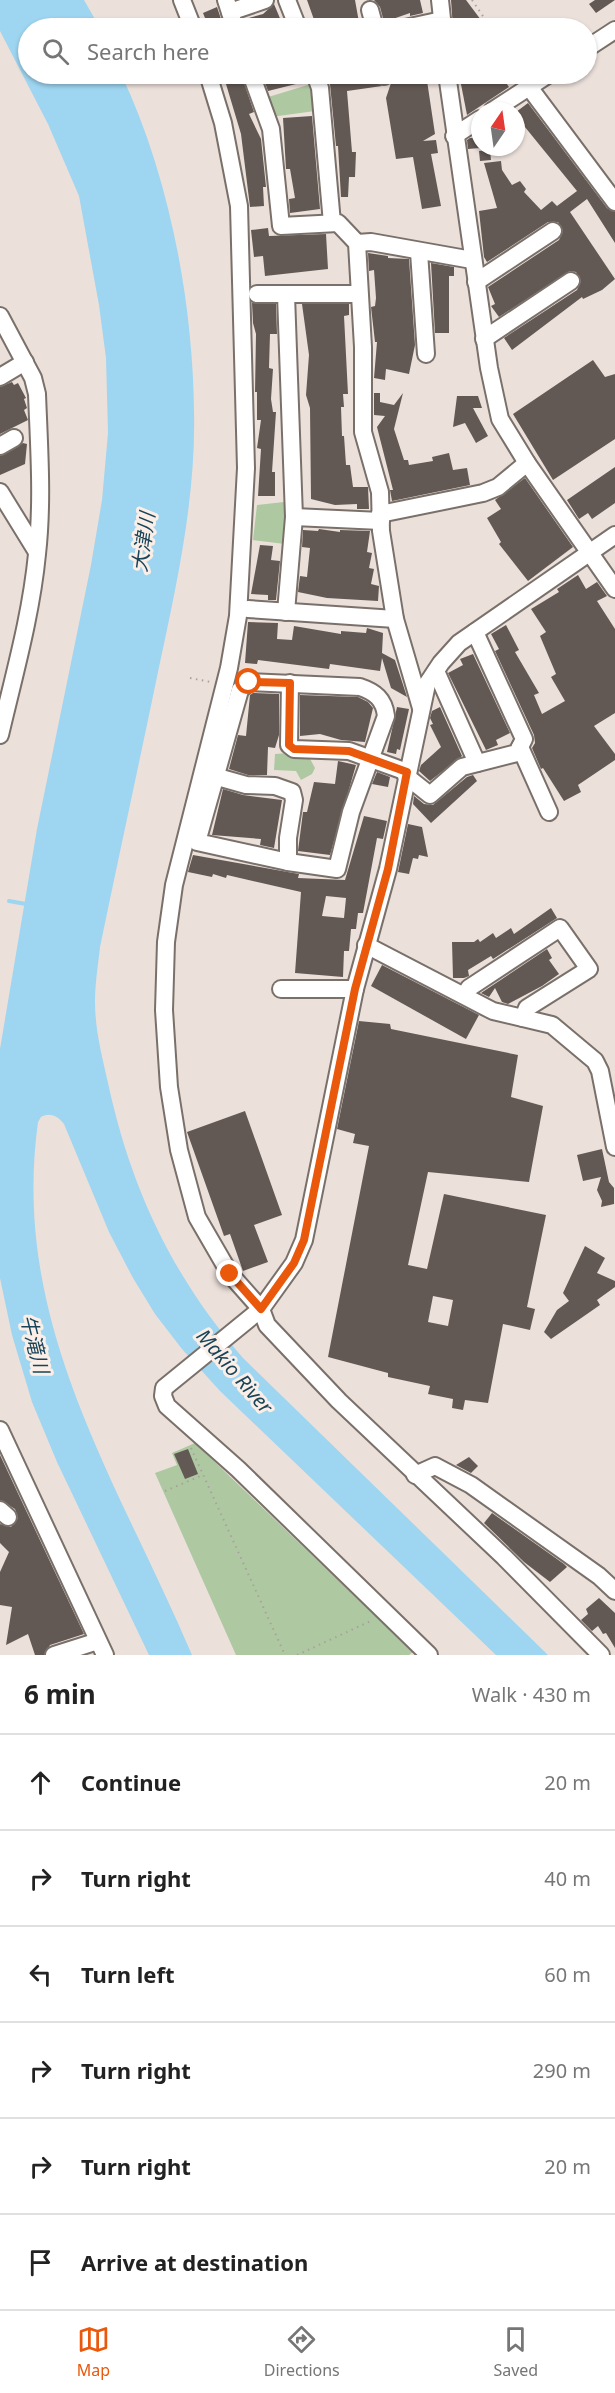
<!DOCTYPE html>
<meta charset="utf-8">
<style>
:root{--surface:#fff;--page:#f2f2f2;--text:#222;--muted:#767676;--line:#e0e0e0;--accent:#ea580c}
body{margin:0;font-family:"Noto Sans","Noto Sans JP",sans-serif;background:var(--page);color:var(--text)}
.compass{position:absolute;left:471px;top:102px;width:54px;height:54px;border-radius:50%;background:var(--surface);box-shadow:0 2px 4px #0004;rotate:13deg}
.stop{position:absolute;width:18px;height:18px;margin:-14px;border:4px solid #ea580c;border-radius:50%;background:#fff}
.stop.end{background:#ea580c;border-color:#fff;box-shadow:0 2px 6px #0008}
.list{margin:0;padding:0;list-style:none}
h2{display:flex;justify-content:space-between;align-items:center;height:78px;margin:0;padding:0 24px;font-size:26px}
h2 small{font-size:20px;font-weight:400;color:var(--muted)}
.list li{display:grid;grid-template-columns:39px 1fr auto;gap:18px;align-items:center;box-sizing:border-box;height:96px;padding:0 24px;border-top:2px solid var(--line)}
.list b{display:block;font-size:22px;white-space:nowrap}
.list em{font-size:20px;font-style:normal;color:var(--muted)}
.icon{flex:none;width:33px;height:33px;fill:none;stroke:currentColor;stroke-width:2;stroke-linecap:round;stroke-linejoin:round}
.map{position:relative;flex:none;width:615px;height:1655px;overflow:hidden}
.search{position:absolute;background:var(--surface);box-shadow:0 2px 4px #0004;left:18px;right:18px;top:18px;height:66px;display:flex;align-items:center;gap:15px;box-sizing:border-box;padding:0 21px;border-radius:33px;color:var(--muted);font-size:22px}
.sheet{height:654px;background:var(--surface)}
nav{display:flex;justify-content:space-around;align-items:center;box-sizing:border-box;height:84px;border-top:2px solid var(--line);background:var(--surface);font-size:16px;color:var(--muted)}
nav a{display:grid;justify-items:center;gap:3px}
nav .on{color:var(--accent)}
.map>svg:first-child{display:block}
</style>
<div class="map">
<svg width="615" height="1655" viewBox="0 0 615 1655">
<rect width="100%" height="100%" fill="#ece0da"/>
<g fill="#aec8a2">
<polygon points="311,84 315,111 271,117 265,98"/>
<polygon points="284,502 285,544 253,540 257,505"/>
<polygon points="289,753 309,757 315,768 312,774 301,780 296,771 274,770 275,754"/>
<polygon points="195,1443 413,1652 409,1655 236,1655 155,1473 177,1465 172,1453"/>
</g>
<path fill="#9ed5f1" d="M 0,0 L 84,0 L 100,28 L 28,28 L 28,74 L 121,74 C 169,175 193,301 194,412 C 196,500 176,587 158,672 C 139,764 119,855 100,947 C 98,965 95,984 95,1002 C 95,1030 102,1056 108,1083 C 131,1189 172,1276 243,1358 L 548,1655 L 496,1655 L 220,1391 L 182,1349 L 155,1314 L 133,1278 L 109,1232 L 64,1124 C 58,1116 50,1112 41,1117 L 38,1122 C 10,1323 117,1479 192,1655 L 149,1655 L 57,1462 L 32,1402 L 12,1335 L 0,1278 L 0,1049 L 37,829 L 91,565 L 102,500 L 108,433 L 106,358 L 99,305 L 79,196 L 48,124 L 0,31 Z"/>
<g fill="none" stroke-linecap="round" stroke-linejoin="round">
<polyline stroke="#9ed5f1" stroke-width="4" points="9,901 26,904"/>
</g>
<g fill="#635954" fill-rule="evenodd">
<polygon points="307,0 355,0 360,28 343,28 342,25 317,28"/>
<polygon points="374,0 420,0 423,13 410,16 410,13 384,22 380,7"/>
<polygon points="451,0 466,0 487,28 453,28"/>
<polygon points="595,0 615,0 596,13 589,4"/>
<polygon points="274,4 284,28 248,28 245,19 263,14"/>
<polygon points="217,7 224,28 209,28 203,13"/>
<polygon points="223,74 241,74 254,112 249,114 261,139 266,187 263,187 264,206 250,207 241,134"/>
<polygon points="262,74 278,74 279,77 297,74 300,83 268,91"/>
<polygon points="333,74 373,74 375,81 382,86 347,91 352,152 356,152 355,177 349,177 348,197 341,197 338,146 336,146 330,84 330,80 334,80"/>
<polygon points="394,74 426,74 435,134 423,141 436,140 438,153 431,154 441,206 422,209 413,157 396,159 386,98"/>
<polygon points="459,74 500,74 509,87 467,115"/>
<polygon points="528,103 607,208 615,212 615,243 587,199 570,212 615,279 602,290 583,299 582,297 512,350 504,338 577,290 581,281 576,272 570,271 499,317 491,306 495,304 488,287 559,240 563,231 558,222 548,222 487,262 484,257 479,211 497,208 484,163 501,161 502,170 512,185 520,181 526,189 524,192 541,210 552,201 557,206 577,191 516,116 516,112"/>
<polygon points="312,116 320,209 290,213 289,199 295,198 290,169 286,169 283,118"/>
<polygon points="470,138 480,138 480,148 468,149 467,140"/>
<polygon points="490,150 491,160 480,161 479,151"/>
<polygon points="268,228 269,236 326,234 328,269 265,276 263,256 254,257 251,230"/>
<polygon points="368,253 388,256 388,258 409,259 415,345 409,374 386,369 385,380 374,378 377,342 375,342 371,307 375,306 376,298 374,270 369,271"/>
<polygon points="431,263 454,267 454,276 449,276 449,333 435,333"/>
<polygon points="252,303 276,304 277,334 270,334 269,368 273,369 271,399 273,412 276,412 272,472 275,472 275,496 258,496 261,449 257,448 261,420 257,420 257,392 255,392 256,334 253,323"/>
<polygon points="302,304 349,304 349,315 344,316 348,394 343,394 344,407 341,407 342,436 344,436 346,465 350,465 353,487 368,487 369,509 357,509 357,504 335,505 311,499 310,408 306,395 309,355"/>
<polygon points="593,360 605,377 615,374 615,439 553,480 513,414"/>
<polygon points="12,382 14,385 18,383 26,398 24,399 27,408 24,410 28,420 0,434 0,387"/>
<polygon points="374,393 380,393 380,402 394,405 403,393 394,429 404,460 408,460 409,465 433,461 432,457 449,453 453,470 467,468 470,485 392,501 390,490 393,490 377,427 385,416 374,415"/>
<polygon points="457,396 478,396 482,408 473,408 488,436 476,443 465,423 453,427"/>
<polygon points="23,443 27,444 25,464 0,475 0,456"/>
<polygon points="615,467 615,503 592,519 588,513 579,519 567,500"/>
<polygon points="525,478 573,547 528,581 499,544 501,542 487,518 501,509 495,500"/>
<polygon points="319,529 340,532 340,530 370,531 367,552 372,553 369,568 374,569 371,584 379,586 378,601 327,598 298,592 300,576 307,577 310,548 302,547 303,530 318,531"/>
<polygon points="260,545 273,546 271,560 280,561 276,600 268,600 268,595 251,594"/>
<polygon points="578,575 586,589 597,582 607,596 597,601 615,629 615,713 594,726 615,754 615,760 578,785 581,792 564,801 543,768 541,769 532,748 535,743 534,735 495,651 499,649 491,634 506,625 519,650 515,652 539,693 534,695 542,714 565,701 551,677 556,674 540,636 546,632 531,609 559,592 557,589"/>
<polygon points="248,622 278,623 277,639 292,640 294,626 341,634 341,631 366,633 367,628 383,633 382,653 395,660 407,697 391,688 382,658 380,671 330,664 329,669 258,660 257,664 245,663"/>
<polygon points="473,654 510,733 496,740 498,745 486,750 448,673 463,665 460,659"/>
<polygon points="253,693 279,694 279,735 275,748 268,747 267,775 248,775 229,769 238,735 246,736 250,695"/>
<polygon points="300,695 358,697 368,702 373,708 365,742 341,740 320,734 300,736"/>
<polygon points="397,707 409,709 400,750 397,749 396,754 387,752"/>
<polygon points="440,707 462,756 430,781 419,771 421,765 441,747 430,725 433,724 430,718 432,711"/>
<polygon points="338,761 356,765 330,855 298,851 303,812 307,812 314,782 335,784"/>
<polygon points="377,772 390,777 388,787 372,784"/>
<polygon points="473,775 477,781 431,823 413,804 414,796 424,804 433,805 467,777"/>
<polygon points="223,789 243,795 282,800 274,848 260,845 261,839 212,835"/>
<path d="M 364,816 L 387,821 L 383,839 L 377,838 L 363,913 L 358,913 L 356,929 L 351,929 L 349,951 L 344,951 L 343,977 L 295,973 L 301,892 L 227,875 L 226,878 L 213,874 L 212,877 L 188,872 L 193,855 L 299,874 L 298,878 L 345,880 ZM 326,896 L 346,898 L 344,918 L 322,916 Z"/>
<polygon points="408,824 422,827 428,857 419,855 418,859 413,858 409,874 398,872"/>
<polygon points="551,908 557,918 493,959 491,956 468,970 469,976 464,978 453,978 452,942 474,942 478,939 480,942 493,933 496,938 511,928 514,934"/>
<polygon points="547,949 552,958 549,960 559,974 542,986 508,1004 502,1002 495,988 489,997 481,993"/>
<polygon points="382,965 479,1015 466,1039 371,986"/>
<path d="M 359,1021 L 390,1024 L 391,1029 L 518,1055 L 511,1097 L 543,1106 L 529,1182 L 428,1172 L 408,1265 L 427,1269 L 444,1194 L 546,1215 L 527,1307 L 535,1309 L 530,1330 L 503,1324 L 488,1403 L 465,1400 L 463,1410 L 452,1408 L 453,1399 L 428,1394 L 430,1386 L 388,1377 L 388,1373 L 328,1357 L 369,1146 L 353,1143 L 355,1134 L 337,1129 ZM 433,1296 L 453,1300 L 448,1326 L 428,1322 Z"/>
<polygon points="245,1111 282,1215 254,1225 268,1262 243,1271 230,1234 224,1236 187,1132"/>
<polygon points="602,1149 609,1182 614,1188 614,1204 601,1207 602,1201 597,1190 601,1177 583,1181 577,1155"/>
<polygon points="585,1246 605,1258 597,1273 615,1281 615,1287 597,1300 600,1305 551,1339 544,1332 557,1310 569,1301 563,1293"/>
<polygon points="188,1449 198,1474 185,1479 174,1454"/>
<polygon points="0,1455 84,1634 50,1645 44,1655 35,1655 28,1634 6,1645 12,1607 0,1605 0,1572 9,1552 0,1543 0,1524 11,1527 18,1518 15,1509 0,1500"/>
<polygon points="469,1457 478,1466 471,1473 456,1465"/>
<polygon points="492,1513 564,1564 567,1567 550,1582 524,1562 484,1523"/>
<polygon points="599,1598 615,1613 615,1648 606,1633 603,1634 598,1626 592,1631 581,1620 588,1614 586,1609"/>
</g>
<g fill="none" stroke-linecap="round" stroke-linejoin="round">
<g stroke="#7a706a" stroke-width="20">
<g id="minor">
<polyline points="182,0 193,28"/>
<polyline points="226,0 235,28"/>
<polyline points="287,0 298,28"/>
<polyline points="440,0 443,28"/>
<polyline points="370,10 375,28"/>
<polyline points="230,12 265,0"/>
<polyline points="405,28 442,20"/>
<polyline points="586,49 615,30"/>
<polyline points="208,74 223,123 239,206 246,468 238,616 229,668 174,885 166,942 164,1010 169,1087 179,1150 197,1217 230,1274 261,1309 267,1325 339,1401 504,1557 601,1655"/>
<polyline points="251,74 271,129 281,226 338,223 357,243 363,347 363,432 380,492 381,531 395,619 421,708"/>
<polyline points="315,74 320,88 332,223"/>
<polyline points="383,74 384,76"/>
<polyline points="447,74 489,368 500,419 527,463 615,589"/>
<polyline points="529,87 615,202"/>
<polyline points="492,111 549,74"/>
<polyline points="454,136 480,119"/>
<polyline points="357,243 371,242 472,260"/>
<polyline points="419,252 426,354"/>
<polyline points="476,282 553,231"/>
<polyline points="257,294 359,294"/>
<polyline points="286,295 294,517 286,612"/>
<path d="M 0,316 L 33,378 L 37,394 C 39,447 43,501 37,554 C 31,616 14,675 0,735"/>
<polyline points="484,339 571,281"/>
<polyline points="0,377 25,362"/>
<polyline points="0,446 14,438"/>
<polyline points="0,492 37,552"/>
<polyline points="380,514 483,493 498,487 527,463"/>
<polyline points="294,517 381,521"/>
<polyline points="248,609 395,619"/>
<polyline points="436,671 477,763"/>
<path d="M 249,682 L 360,687 C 375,692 384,699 386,716 L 351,812 L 337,869 L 288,862 L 197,842 L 240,690 Z"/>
<polyline points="290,683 289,745 294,749 349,751 407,772"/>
<polyline points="520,747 549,812"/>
<polyline points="214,776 246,785 275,786 292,792 294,800 288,838 288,862"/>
<polyline points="406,776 430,795 462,767 517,753 524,739 475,632"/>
<polyline points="366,945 493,1011 552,1025 595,1061 600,1071 615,1147"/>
<polyline points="281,989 355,989"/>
<polyline points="465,995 469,988 560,928 589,969 527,1008 523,1018"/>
<polyline points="0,1430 105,1655"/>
<polyline points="415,1475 435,1466 471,1485 599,1576 615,1591"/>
<polyline points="0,1510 8,1517"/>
<polyline points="54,1655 98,1641"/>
<polyline points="429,1655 238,1469 167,1406 163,1396 164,1388 261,1309 294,1263 304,1240 355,989 388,869 427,684 441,663 459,643 615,535"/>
</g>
</g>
<g stroke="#aaa19c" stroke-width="2" stroke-dasharray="1.5 4.5" stroke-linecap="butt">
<polyline points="472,0 491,28"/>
<polyline points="190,678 211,682"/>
<polyline points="191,1448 285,1655"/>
<polyline points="165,1491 203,1475"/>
<polyline points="297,1655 373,1620"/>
</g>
<use href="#minor" stroke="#fff" stroke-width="16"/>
</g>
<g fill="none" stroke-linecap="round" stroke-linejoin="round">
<polyline stroke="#ea580c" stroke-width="8" points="230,1274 261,1309 294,1263 304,1240 355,989 388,869 407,772 349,751 294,749 289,745 290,683 249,682"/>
</g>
<g text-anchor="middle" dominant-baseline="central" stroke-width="6" stroke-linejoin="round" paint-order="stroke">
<g font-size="20" font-style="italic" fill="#174458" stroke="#faeee7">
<text transform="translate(143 542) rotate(-82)">大津川</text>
<text transform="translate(35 1344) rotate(76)">牛滝川</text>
<text transform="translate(235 1371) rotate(49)">Makio River</text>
</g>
</g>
</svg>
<svg class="compass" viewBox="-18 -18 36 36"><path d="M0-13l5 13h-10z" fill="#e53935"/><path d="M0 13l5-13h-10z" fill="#767676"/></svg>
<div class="stop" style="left:249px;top:682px"></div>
<div class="stop end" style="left:230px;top:1274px"></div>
<div class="search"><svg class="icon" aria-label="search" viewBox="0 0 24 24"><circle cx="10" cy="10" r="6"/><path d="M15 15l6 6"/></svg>Search here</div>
</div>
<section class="sheet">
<h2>6 min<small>Walk · 430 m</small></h2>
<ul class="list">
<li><svg class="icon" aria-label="ahead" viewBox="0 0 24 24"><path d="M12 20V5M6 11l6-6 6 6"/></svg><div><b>Continue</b></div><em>20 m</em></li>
<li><svg class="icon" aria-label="right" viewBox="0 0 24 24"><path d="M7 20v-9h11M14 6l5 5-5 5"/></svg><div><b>Turn right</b></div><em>40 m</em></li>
<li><svg class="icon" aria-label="left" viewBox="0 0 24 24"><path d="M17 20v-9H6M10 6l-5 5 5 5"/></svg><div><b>Turn left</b></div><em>60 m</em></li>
<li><svg class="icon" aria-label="right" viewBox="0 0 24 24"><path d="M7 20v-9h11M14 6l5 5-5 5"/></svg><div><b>Turn right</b></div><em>290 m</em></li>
<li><svg class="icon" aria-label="right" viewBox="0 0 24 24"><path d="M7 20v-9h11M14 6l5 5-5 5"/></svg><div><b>Turn right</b></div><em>20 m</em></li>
<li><svg class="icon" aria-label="arrive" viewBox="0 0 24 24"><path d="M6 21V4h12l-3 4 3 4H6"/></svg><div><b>Arrive at destination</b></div></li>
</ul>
</section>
<nav>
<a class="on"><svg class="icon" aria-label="map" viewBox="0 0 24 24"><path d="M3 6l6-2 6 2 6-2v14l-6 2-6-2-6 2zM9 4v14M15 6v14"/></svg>Map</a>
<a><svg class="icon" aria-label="directions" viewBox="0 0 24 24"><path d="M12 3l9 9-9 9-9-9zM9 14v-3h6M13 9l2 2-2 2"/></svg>Directions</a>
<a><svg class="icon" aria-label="saved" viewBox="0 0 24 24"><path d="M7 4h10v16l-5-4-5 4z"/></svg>Saved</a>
</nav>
